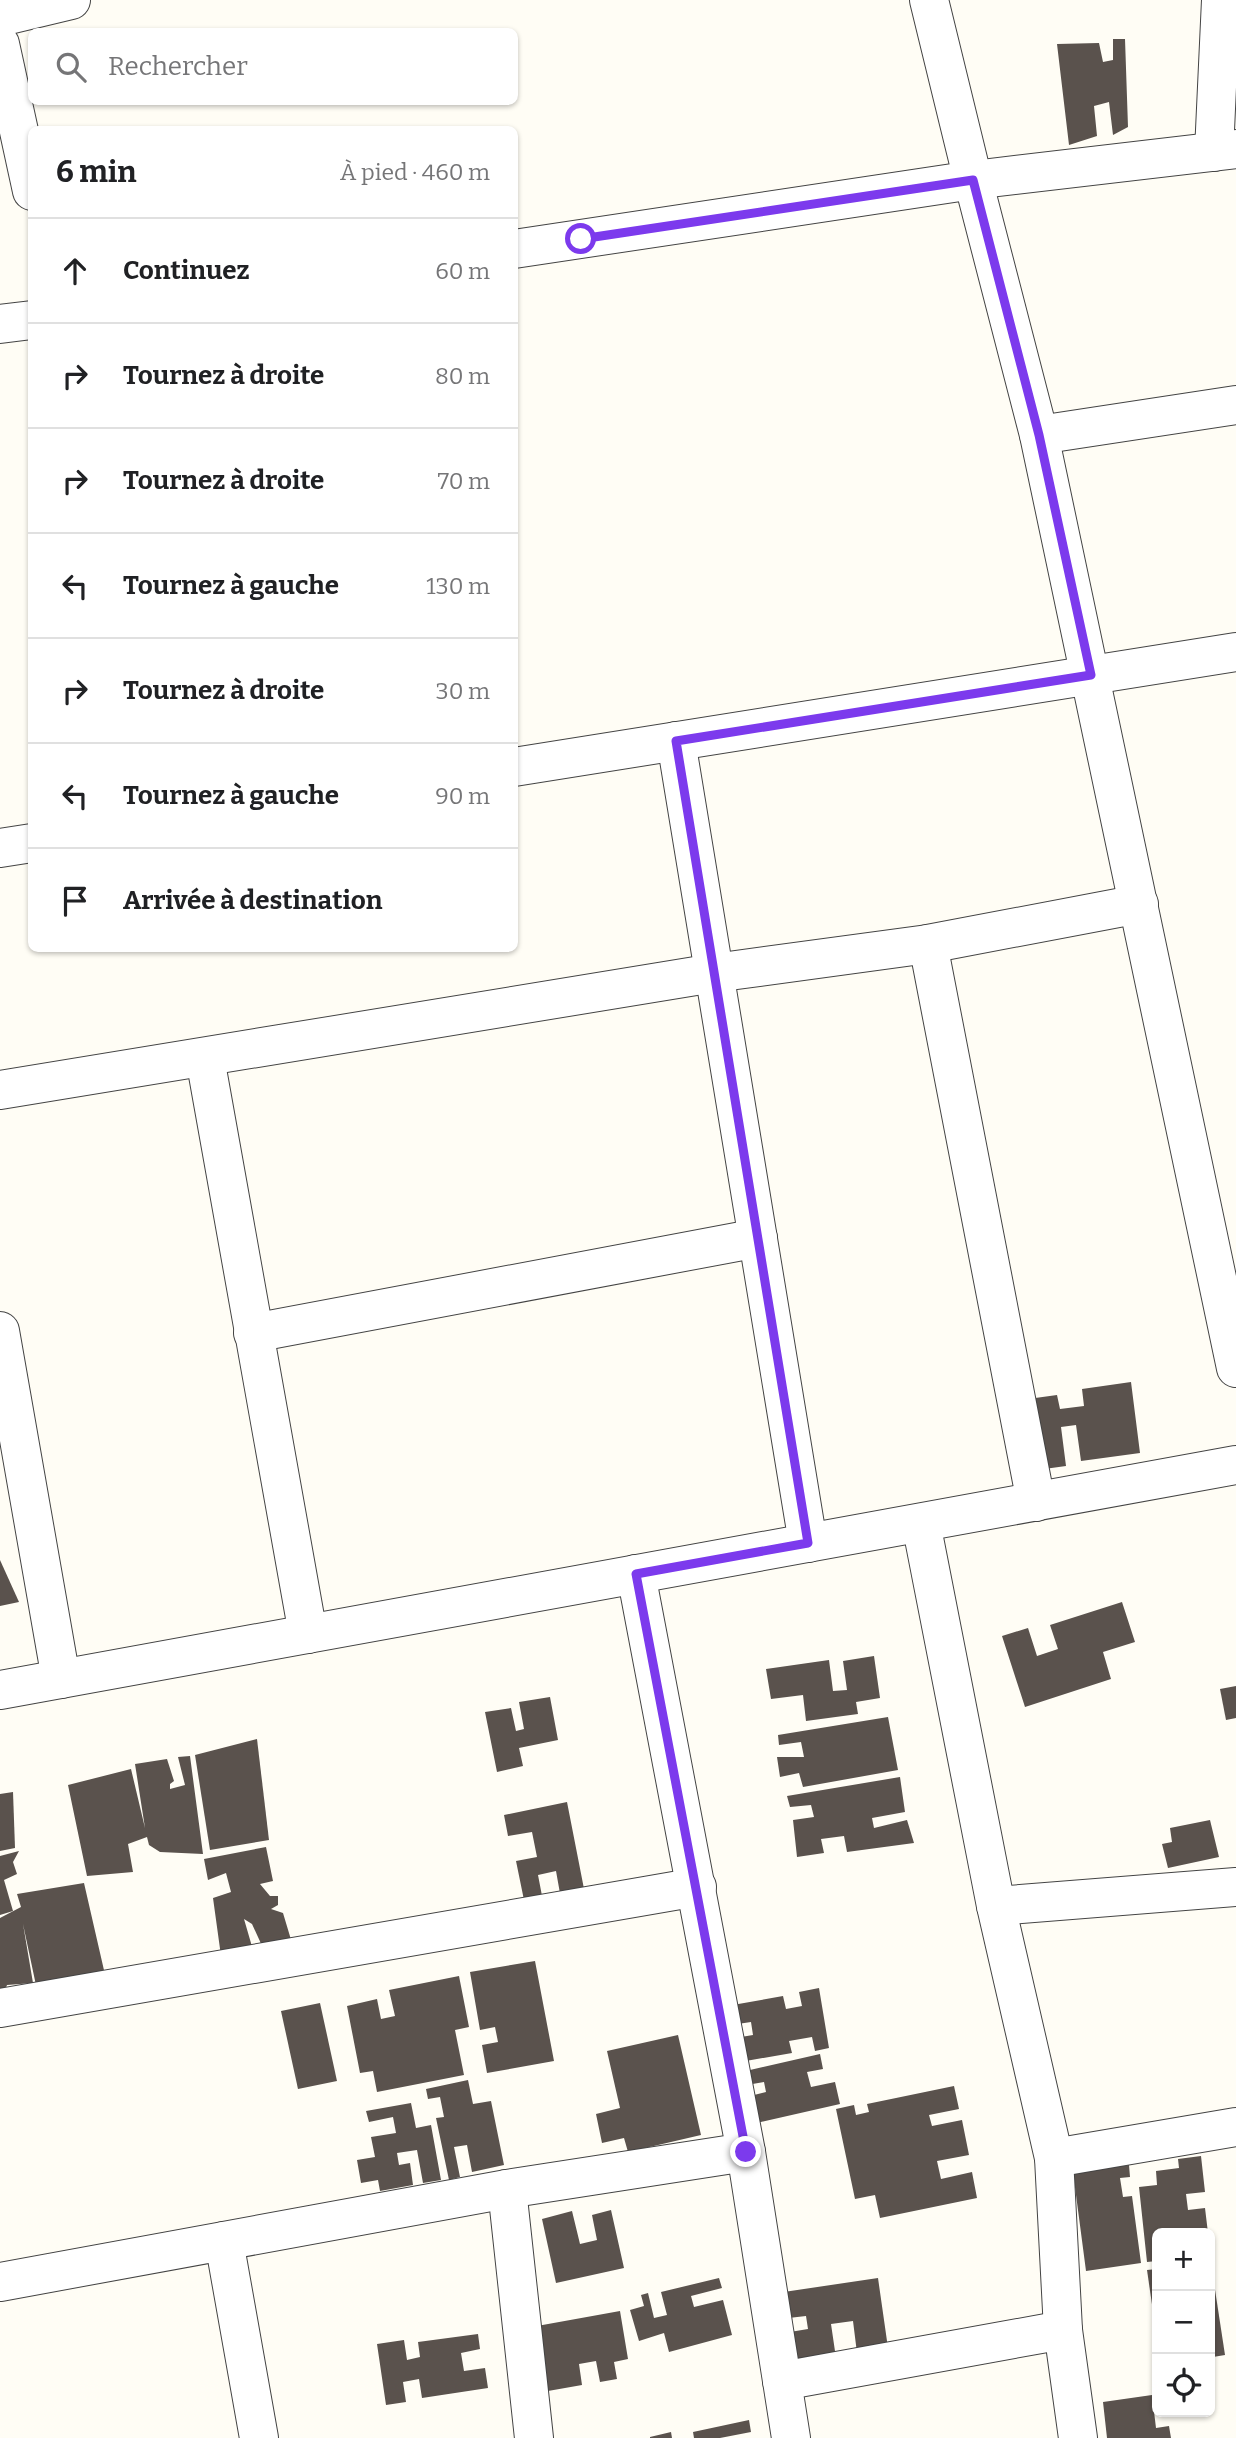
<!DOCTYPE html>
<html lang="fr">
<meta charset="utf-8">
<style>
:root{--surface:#fff;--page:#f6f6f6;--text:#202124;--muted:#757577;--line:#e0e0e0}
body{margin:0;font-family:Bitter,serif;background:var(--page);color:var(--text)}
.controls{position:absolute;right:21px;bottom:21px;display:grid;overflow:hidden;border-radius:10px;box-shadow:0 2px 5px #0004}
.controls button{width:63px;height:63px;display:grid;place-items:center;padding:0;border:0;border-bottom:2px solid var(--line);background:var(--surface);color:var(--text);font:35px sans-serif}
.stop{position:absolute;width:21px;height:21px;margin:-16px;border:5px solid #7c3aed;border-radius:50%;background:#fff}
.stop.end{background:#7c3aed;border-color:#fff;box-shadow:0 2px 7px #0008}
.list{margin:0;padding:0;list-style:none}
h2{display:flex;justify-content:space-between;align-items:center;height:91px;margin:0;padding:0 28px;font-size:30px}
h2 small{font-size:23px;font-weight:400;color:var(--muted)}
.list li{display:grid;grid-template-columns:46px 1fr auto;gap:21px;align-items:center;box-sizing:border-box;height:105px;padding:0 28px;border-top:2px solid var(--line)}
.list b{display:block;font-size:26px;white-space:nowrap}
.list em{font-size:23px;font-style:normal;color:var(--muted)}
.icon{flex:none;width:38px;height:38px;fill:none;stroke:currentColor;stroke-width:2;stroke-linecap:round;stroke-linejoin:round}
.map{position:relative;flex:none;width:1236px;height:2438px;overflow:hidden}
.search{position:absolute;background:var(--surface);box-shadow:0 2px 5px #0004;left:28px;top:28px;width:490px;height:77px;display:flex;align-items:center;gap:18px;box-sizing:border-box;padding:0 24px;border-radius:10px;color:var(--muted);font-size:26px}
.panel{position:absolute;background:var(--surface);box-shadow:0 2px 5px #0004;left:28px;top:126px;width:490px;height:826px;border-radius:10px}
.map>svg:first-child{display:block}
</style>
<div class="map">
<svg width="1236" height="2438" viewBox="0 0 1236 2438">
<rect width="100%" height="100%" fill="#fffdf5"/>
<g fill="#5a524d">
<polygon points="1113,39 1125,39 1128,127 1113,135 1109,102 1094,106 1097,136 1069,145 1057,44 1099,43 1103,62 1113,60"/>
<polygon points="1131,1382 1140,1453 1081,1461 1076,1425 1061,1427 1066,1466 1037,1470 1028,1399 1057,1395 1060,1409 1084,1406 1082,1389"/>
<polygon points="0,1560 19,1602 0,1606"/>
<polygon points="1122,1602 1135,1642 1103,1652 1111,1679 1025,1707 1002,1636 1028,1628 1037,1656 1058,1649 1050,1625"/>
<polygon points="874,1656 880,1698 856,1702 858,1714 806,1721 803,1695 771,1699 766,1669 829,1660 833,1691 847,1690 843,1661"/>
<polygon points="1236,1686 1236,1718 1226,1720 1220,1689"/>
<polygon points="550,1697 558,1740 519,1748 523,1766 497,1772 485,1712 511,1708 516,1731 524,1729 519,1702"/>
<polygon points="888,1717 898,1770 803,1787 799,1773 780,1777 777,1757 804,1757 801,1742 779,1745 778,1735"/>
<polygon points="257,1739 269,1840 210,1850 195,1755"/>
<polygon points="190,1756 203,1854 160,1852 149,1845 147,1837 128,1844 133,1872 87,1876 68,1785 131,1769 145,1828 135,1764 167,1759 174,1781 170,1784 170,1789 185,1785 178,1757"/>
<polygon points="900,1777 905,1812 872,1818 874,1828 907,1820 914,1843 847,1852 844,1836 821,1839 824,1853 797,1857 793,1820 814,1817 811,1805 790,1807 787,1796"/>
<polygon points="13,1792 15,1848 0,1851 0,1794"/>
<polygon points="567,1802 585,1894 561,1899 556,1871 538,1875 543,1901 525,1905 516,1861 537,1857 532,1832 508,1836 504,1815"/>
<polygon points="1210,1820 1219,1857 1168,1868 1162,1844 1172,1842 1170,1828"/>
<polygon points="266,1847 273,1881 260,1884 270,1896 278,1896 278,1905 271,1909 283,1913 292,1943 263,1948 252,1924 244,1919 253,1950 221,1956 213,1898 231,1892 226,1873 208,1880 204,1859"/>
<polygon points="19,1851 13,1862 17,1874 4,1880 13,1911 0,1915 0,1856"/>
<polygon points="84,1883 106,1979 37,1990 23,1924 33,1983 7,1985 2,1998 0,1998 0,1918 21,1907 17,1894"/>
<polygon points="535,1961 554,2061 487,2073 482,2045 498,2042 495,2027 480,2030 470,1972"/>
<polygon points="459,1976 469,2027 455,2030 464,2075 377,2092 373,2071 360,2073 347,2006 377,1999 381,2019 395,2016 389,1990"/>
<polygon points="819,1988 829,2048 815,2051 812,2037 789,2041 792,2053 740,2062 735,2038 753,2035 751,2022 731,2025 727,2006 783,1996 786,2009 802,2006 799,1992"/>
<polygon points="320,2003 337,2081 298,2089 281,2011"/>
<polygon points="678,2035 701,2135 628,2152 624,2138 602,2143 596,2114 620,2108 607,2051"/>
<polygon points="820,2054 823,2069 807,2072 811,2087 835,2082 840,2104 748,2125 742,2098 766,2092 764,2082 741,2086 737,2073"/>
<polygon points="468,2080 473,2104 491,2101 504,2165 472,2172 467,2145 454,2147 460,2177 449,2180 436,2118 444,2117 440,2097 428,2099 426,2089"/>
<polygon points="954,2086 959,2109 929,2115 932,2126 962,2120 969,2155 937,2161 941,2179 972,2172 977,2198 880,2218 875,2195 855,2199 836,2109 854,2105 856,2115 869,2112 867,2104"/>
<polygon points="411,2103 416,2128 431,2125 441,2180 423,2183 417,2150 397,2153 399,2165 410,2163 413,2185 380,2191 378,2180 361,2183 357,2160 375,2157 371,2137 396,2133 393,2117 369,2122 366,2111"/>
<polygon points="1201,2156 1205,2192 1186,2194 1188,2210 1205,2208 1208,2233 1157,2233 1157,2261 1147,2262 1139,2187 1157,2185 1156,2171 1179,2168 1178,2159"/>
<polygon points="1129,2165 1130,2177 1120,2178 1123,2197 1132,2196 1141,2263 1086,2271 1073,2172"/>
<polygon points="611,2210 624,2268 556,2283 542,2219 572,2211 580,2244 597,2240 592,2215"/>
<polygon points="1210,2257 1225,2355 1213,2357 1210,2338"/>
<polygon points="1157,2269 1157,2332 1156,2332 1147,2270"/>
<polygon points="719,2278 722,2288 691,2296 694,2307 723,2300 732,2335 669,2352 664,2333 639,2341 630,2310 644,2306 641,2295 648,2293 654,2318 667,2315 661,2292"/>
<polygon points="878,2278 888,2348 857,2353 853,2321 831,2324 836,2358 789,2366 784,2333 808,2329 806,2316 780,2319 777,2293"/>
<polygon points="620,2311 628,2359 614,2362 617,2379 600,2382 596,2361 579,2364 582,2385 548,2391 537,2326"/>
<polygon points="478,2334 480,2349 461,2353 464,2371 485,2368 488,2388 422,2398 419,2379 403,2382 406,2402 386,2405 377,2344 404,2340 407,2360 420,2357 418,2342"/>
<polygon points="1152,2395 1156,2428 1169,2426 1171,2438 1107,2438 1103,2402"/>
<polygon points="749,2420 751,2432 720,2438 694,2438 693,2432"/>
<polygon points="671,2432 672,2438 650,2438 650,2437"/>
</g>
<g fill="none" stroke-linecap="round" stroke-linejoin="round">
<g stroke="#444" stroke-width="40">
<g id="minor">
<polyline points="929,0 973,180 1039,435 1236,1368"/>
<polyline points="0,17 71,0"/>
<polyline points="0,44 32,191"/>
<polyline points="1214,152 1221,0"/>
<polyline points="514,249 973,180 1236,149"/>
<polyline points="0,324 32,320"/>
<polyline points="1039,435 1236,405"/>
<polyline points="676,741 808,1543"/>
<polyline points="514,767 1236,652"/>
<polyline points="0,848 32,843"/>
<polyline points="928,944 1036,1502"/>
<polyline points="205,1058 308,1634"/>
<polyline points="0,1090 714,973 928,944 1139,904"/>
<polyline points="0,1331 61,1679"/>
<polyline points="253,1333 758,1238"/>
<polyline points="921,1523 996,1906 1054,2158 1063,2330 1078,2438"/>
<polyline points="636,1574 746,2152 791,2438"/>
<polyline points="0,1690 1236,1465"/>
<polyline points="996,1906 1236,1887"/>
<polyline points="0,2008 697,1887"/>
<polyline points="1054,2158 1236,2127"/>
<polyline points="507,2189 534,2438"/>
<polyline points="224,2241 259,2438"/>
<polyline points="0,2282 507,2189 746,2152"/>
<polyline points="782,2381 1063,2330"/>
</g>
</g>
<use href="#minor" stroke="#fff" stroke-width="38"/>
</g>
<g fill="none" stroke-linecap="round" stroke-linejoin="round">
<polyline stroke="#7c3aed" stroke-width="9" points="581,239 973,180 1039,435 1091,675 676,741 808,1543 636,1574 746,2152"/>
</g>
</svg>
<div class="controls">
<button>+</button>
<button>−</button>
<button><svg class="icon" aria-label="locate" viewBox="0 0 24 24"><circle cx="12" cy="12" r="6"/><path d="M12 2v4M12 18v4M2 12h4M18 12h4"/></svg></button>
</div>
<div class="stop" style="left:581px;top:239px"></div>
<div class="stop end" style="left:746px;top:2152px"></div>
<div class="search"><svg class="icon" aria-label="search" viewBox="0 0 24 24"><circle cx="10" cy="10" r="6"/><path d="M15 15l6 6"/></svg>Rechercher</div>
<section class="panel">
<h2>6 min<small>À pied · 460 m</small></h2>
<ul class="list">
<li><svg class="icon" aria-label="ahead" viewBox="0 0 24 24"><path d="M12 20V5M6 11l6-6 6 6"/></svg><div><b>Continuez</b></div><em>60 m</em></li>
<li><svg class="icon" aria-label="right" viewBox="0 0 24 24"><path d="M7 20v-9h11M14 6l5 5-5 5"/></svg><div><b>Tournez à droite</b></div><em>80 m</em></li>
<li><svg class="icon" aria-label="right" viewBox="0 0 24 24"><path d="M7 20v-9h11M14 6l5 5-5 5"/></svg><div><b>Tournez à droite</b></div><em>70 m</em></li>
<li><svg class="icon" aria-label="left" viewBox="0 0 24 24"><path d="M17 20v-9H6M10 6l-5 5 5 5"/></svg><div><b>Tournez à gauche</b></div><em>130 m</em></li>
<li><svg class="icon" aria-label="right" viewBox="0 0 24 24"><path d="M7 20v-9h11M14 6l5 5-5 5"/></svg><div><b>Tournez à droite</b></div><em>30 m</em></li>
<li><svg class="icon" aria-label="left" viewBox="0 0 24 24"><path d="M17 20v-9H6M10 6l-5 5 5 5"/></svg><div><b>Tournez à gauche</b></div><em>90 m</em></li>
<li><svg class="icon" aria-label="arrive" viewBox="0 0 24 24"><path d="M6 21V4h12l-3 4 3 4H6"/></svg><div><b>Arrivée à destination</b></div></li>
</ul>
</section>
</div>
